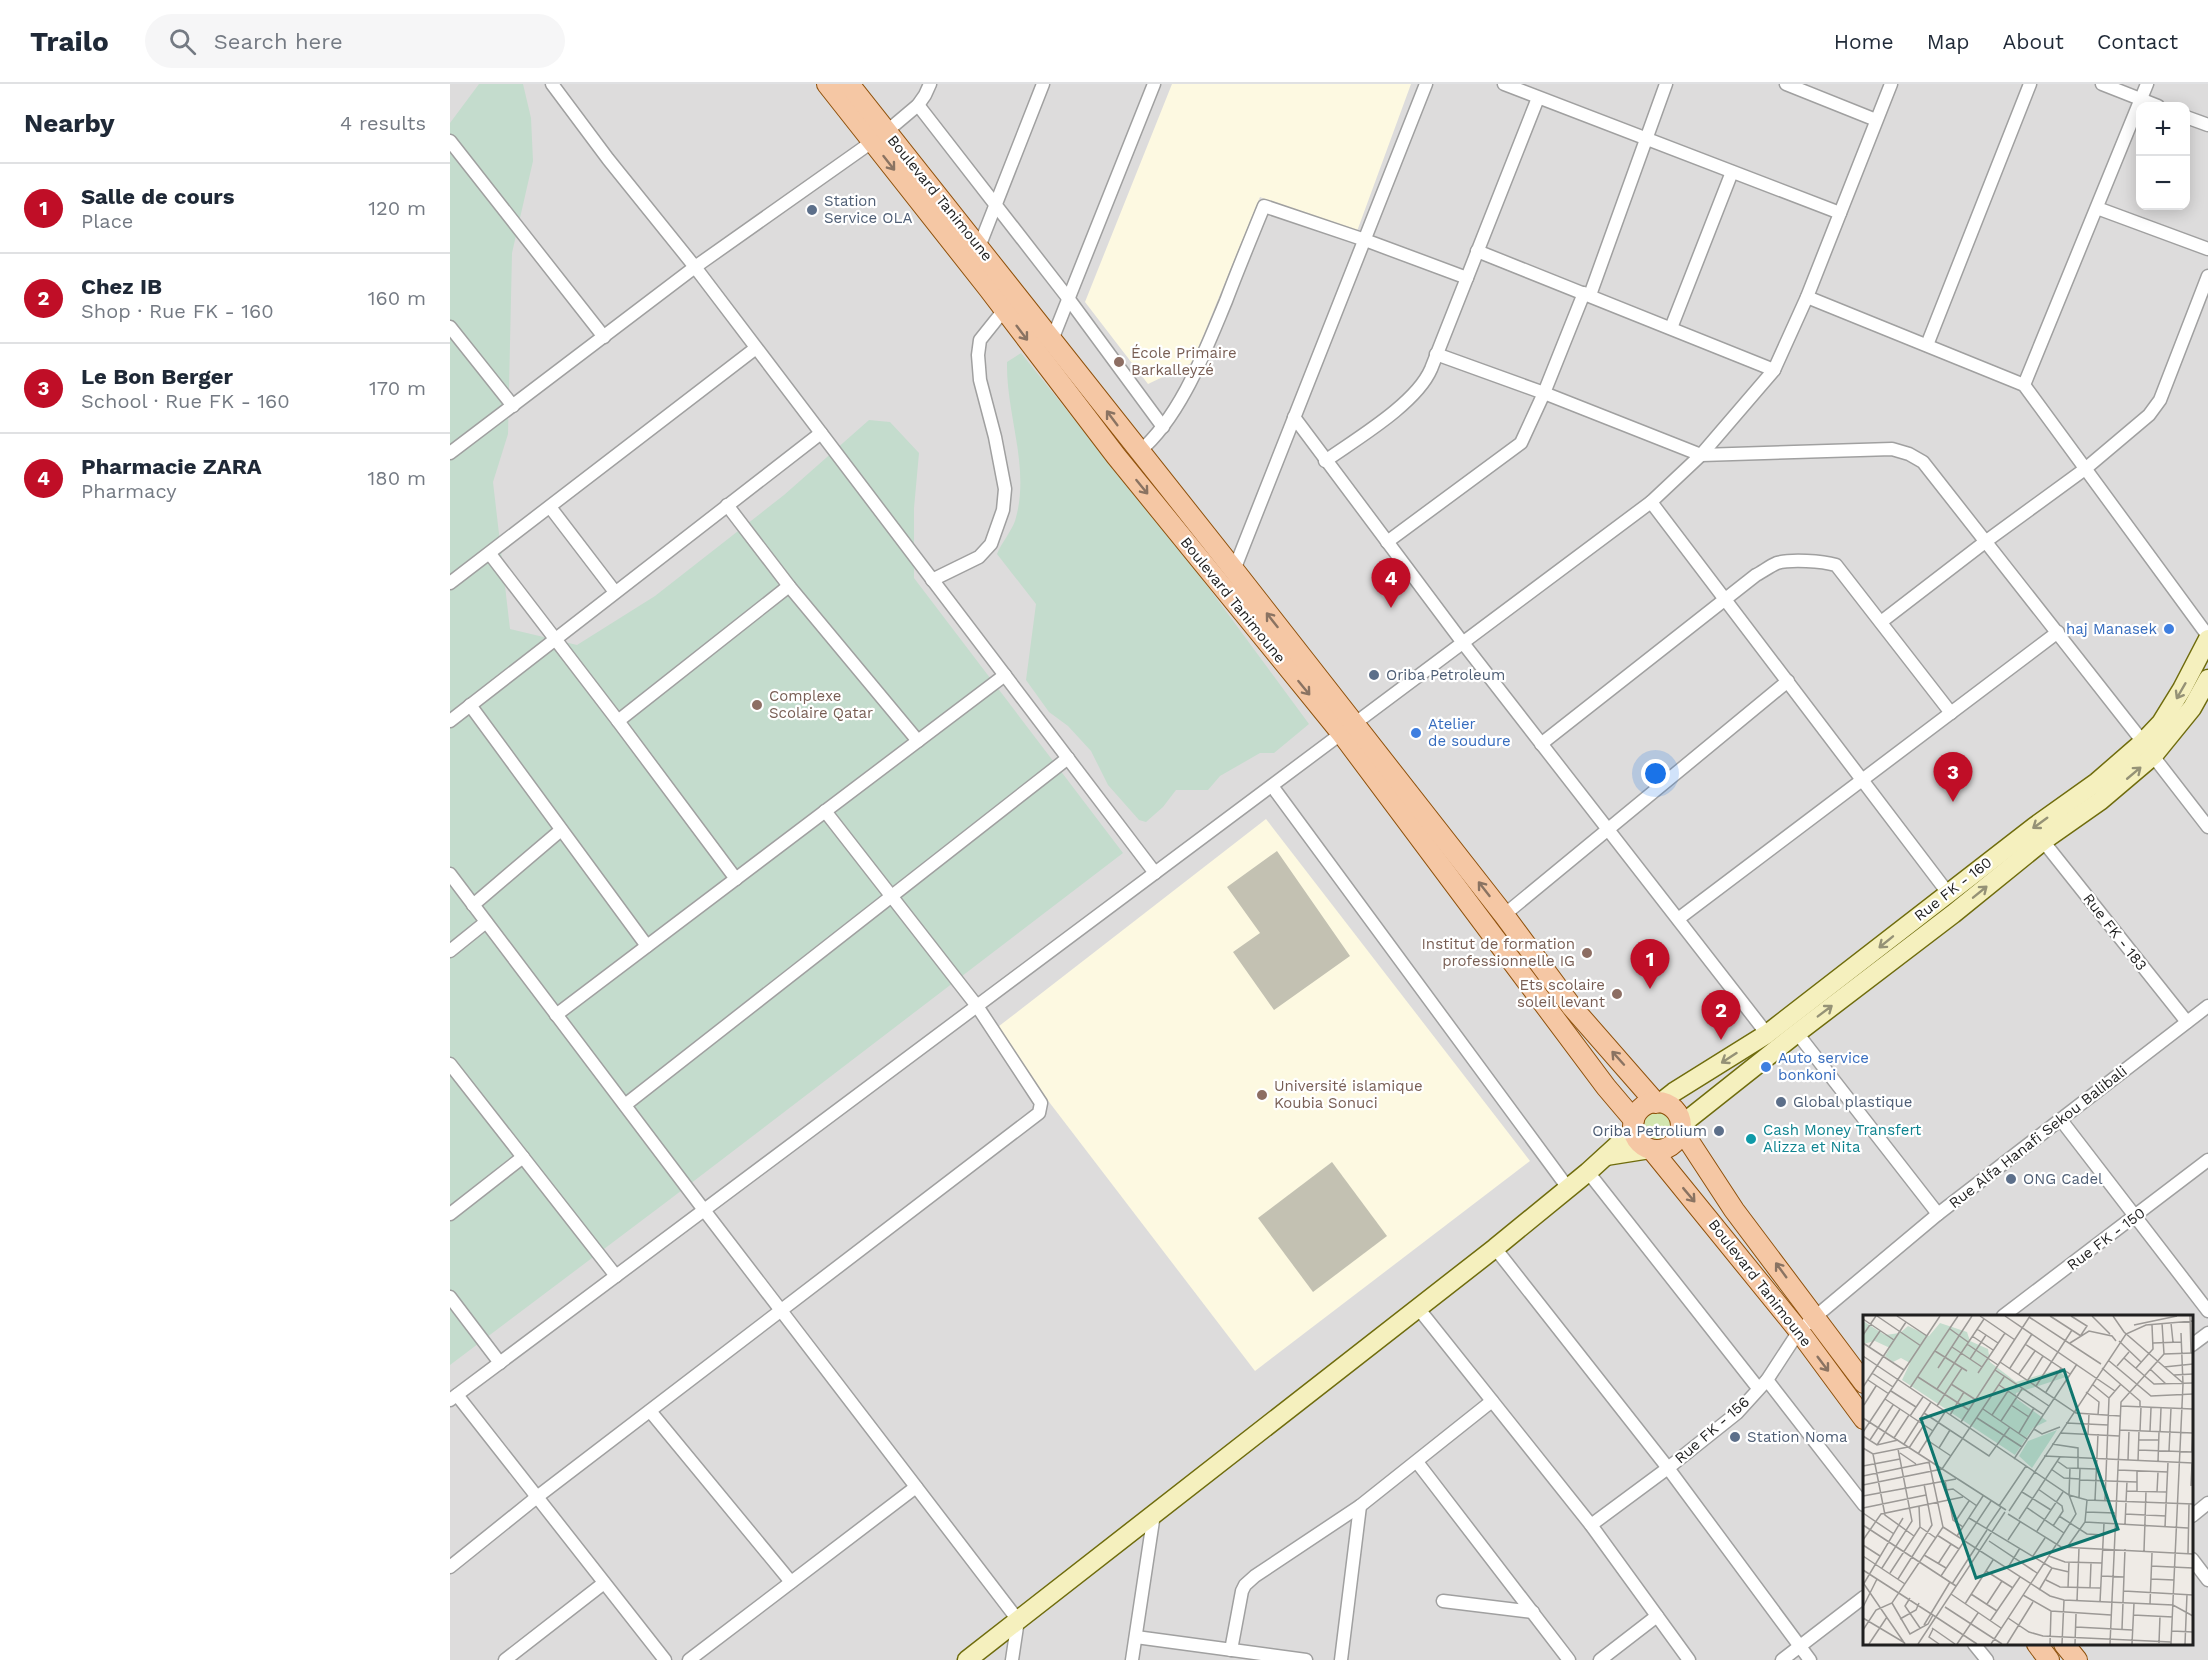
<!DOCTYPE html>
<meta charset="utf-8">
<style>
:root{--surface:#fff;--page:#f6f6f7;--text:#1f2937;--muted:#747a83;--line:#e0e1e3;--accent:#c00e27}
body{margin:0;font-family:"Work Sans",sans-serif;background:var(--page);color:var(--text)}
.controls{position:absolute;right:18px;top:18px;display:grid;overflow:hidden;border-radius:12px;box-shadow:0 3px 15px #0003}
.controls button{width:54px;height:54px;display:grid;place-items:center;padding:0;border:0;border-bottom:2px solid var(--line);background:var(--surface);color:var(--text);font:30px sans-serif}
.you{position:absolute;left:1206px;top:690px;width:21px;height:21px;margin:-15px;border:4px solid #fff;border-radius:50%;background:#1a73e8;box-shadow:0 0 0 9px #1a73e833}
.badge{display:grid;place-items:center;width:39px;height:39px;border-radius:50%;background:var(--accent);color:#fff;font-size:20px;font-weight:700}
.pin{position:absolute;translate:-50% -50px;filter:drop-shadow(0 2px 3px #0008)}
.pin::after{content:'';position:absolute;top:32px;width:21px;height:18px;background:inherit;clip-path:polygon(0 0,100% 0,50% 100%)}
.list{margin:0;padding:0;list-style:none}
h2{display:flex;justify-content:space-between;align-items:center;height:78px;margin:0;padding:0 24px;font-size:26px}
h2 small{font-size:20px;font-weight:400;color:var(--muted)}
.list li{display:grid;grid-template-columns:39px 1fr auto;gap:18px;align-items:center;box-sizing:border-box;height:90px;padding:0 24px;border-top:2px solid var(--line)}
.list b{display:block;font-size:22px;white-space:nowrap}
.list p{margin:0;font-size:20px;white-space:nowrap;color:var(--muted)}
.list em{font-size:20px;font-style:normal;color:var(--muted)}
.icon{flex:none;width:33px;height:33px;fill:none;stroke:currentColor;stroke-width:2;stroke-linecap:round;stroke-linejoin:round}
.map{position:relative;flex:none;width:1758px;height:1576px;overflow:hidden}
header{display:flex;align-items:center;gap:36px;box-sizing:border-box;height:84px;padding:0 30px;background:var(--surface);border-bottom:2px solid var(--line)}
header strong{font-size:28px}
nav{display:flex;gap:33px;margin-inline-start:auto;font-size:21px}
.search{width:420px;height:54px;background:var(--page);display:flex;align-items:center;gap:15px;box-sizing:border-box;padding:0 21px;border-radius:33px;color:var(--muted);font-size:22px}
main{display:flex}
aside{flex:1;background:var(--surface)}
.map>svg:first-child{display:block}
</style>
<header>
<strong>Trailo</strong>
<div class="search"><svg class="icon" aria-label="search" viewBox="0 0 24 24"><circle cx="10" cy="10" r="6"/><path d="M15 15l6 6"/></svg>Search here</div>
<nav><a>Home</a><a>Map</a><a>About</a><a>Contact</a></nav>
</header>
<main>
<aside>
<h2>Nearby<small>4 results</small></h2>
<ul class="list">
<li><span class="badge">1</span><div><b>Salle de cours</b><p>Place</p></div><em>120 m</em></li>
<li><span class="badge">2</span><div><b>Chez IB</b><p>Shop · Rue FK - 160</p></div><em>160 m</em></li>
<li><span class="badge">3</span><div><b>Le Bon Berger</b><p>School · Rue FK - 160</p></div><em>170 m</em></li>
<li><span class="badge">4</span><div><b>Pharmacie ZARA</b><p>Pharmacy</p></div><em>180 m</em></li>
</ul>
</aside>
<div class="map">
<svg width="1758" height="1576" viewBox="0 0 1758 1576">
<rect width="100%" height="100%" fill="#efebe6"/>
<path fill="#dddcdc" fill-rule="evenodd" d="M 0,0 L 1758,0 L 1758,1576 L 0,1576 ZM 1690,22 L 1736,22 L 1736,122 L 1690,122 ZM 1414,1232 L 1742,1232 L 1742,1560 L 1414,1560 Z"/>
<g fill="#fdf9e1">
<polygon points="722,0 961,0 906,150 810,113 742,279 698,300 635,218"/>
<polygon points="816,735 1080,1077 805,1287 544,946"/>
</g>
<g fill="#c3c1b2">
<polygon points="827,767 900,872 824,926 783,868 810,849 777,803"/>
<polygon points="882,1078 937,1152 863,1208 808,1134"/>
</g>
<circle fill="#d2e5af" cx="1206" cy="1043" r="17"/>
<g fill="#c4dccd">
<polygon points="29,0 73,0 81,34 83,77 62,169 58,350 43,398 60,545 127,561 205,512 334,411 419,336 440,338 469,369 464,424 464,494 673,769 219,1116 0,1281 0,39"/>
<path d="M 571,269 L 753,496 L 859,640 L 824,669 L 810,669 L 770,692 L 758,706 L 726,706 L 713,723 L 696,738 L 689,736 L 658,701 L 641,667 L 618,642 L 599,628 L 576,596 L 586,520 L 547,470 C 552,458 561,448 565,437 C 581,384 556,332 557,278 Z"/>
</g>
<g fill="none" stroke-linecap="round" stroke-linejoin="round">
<g stroke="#a0a0a0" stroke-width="15">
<g id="street">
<polyline points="102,0 158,75 245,183 705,789"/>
<polyline points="1054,0 1390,129"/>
<polyline points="1336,0 1426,36"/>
<polyline points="1652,0 1708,22"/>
<polyline points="468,21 618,214 713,343"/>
<polyline points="1736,33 1758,41"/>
<polyline points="0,57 154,253"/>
<polyline points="1647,124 1758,165"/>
<polyline points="529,163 593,0"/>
<polyline points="1027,167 1324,286"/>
<polyline points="1140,211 1216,0"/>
<polyline points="1357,213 1574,301 1758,552"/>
<polyline points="0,243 63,322"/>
<polyline points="1221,244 1282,88"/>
<polyline points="602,256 704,0"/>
<polyline points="1477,261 1580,0"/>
<polyline points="986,270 1094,309 1251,371 1442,365 1459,370 1473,378 1693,658"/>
<polyline points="1574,301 1697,0"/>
<polyline points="844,333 1013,559 1317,950"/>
<path d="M 689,368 C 731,332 755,267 776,217 C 788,185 801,154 814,122 L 915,156 L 1017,194"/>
<polyline points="0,369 245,183 436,48 468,21 475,11 480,0"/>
<path d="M 875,377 C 906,355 966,320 981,285 L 1088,14"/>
<polyline points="1201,418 1498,809"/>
<polyline points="277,421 339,502 468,657"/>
<polyline points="100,423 165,508"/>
<polyline points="937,458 1071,359 1094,309 1134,209"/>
<polyline points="40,470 168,637 286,795"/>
<polyline points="784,486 976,0"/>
<polyline points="482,496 529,473 541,460 553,426 555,405 545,353 530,296 528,271 530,256 554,226"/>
<polyline points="0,499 306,264"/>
<polyline points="1431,538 1535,458 1635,385 1699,331 1710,316 1758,192"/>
<polyline points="20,621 197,862"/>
<polyline points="0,637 371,349"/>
<polyline points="168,637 339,502"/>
<path d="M 1091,660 L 1306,491 C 1312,488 1320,482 1327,479 C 1341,475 1372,477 1386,481 L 1501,629"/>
<polyline points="1703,672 1758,743"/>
<polyline points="822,702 1118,1104"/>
<polyline points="1593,757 1737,938"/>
<polyline points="0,790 254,1126 568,1536 562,1576"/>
<polyline points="23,821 111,746"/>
<polyline points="1054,831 1338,597"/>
<polyline points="1228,835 1608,548"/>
<polyline points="0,867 36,838"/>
<polyline points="106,931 555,591"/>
<polyline points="1347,949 1488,1130"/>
<polyline points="0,980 166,1192"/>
<polyline points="175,1021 618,674"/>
<polyline points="1611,1036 1758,1227"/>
<polyline points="1138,1088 1308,1304"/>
<polyline points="0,1130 73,1073"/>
<polyline points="1045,1164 1218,1384 1360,1576"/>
<polyline points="0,1213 50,1279"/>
<polyline points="968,1224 1141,1441 1239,1576"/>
<polyline points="1553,1232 1758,1076"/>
<polyline points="1742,1261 1758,1249"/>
<polyline points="1317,1296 1414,1421"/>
<polyline points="7,1311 215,1576"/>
<polyline points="0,1316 1201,418 1251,371 1324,286 1357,213 1441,0"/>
<polyline points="200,1327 341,1498"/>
<polyline points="967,1378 1119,1576"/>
<polyline points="1742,1432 1758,1419"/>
<polyline points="1141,1441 1218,1384 1287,1329 1317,1296 1349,1247 1365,1233 1488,1130 1758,922"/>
<polyline points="1742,1475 1758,1496"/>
<polyline points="0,1483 87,1413 589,1029 591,1019 527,922 375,727"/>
<polyline points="993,1517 1083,1528"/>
<polyline points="686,1553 856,1576"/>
<polyline points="1524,1560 1537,1576"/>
<polyline points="781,1566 792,1507 795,1501 805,1492 910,1422 1042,1317"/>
<polyline points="55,1576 154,1499"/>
<polyline points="239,1576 466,1403"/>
<polyline points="682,1576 704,1430"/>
<polyline points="891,1576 910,1422"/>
<polyline points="1150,1576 1207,1532"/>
<polyline points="1332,1576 1414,1513"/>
</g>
</g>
<g stroke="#6f6c0d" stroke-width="21">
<g id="secondary">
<polyline points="1210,1019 1224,1008 1317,950 1584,743 1647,698 1693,658 1711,639 1732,605 1758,555"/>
<polyline points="1231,1041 1347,949 1503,830 1593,757 1650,717 1703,672 1742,624 1758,595"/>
<polyline points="1156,1072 1200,1065"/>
<polyline points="517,1576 1045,1164 1138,1088 1184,1046"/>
</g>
</g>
<g stroke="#8f510b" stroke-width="22">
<g id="primary">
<polyline points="377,0 538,204 666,372 892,650 1156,1003 1184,1036"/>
<polyline points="399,0 784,486 1054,831 1122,923 1206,1019"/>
<circle cx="1207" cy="1042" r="24"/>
<polyline points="1231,1045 1284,1126 1414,1299"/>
<polyline points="1202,1066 1349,1247 1414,1335"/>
<polyline points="1587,1560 1599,1576"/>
<polyline points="1614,1560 1627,1576"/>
</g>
</g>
<use href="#street" stroke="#fff" stroke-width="12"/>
<use href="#secondary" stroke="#f5f0be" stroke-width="18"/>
<use href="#primary" stroke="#f5c7a4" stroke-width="20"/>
</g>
<defs><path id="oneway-shaft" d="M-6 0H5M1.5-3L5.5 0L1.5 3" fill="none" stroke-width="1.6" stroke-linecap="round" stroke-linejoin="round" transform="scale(1.5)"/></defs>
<g stroke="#8a7362">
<use href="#oneway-shaft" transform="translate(439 79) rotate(52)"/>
<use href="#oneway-shaft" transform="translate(572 249) rotate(53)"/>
<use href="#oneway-shaft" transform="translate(662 334) rotate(-127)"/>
<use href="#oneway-shaft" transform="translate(692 403) rotate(51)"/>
<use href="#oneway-shaft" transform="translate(822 536) rotate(-128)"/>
<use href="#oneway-shaft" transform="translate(854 604) rotate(51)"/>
<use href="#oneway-shaft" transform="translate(1034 805) rotate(-128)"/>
<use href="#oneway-shaft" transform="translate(1168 974) rotate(-132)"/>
<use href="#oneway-shaft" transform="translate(1239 1111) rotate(50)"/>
<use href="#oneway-shaft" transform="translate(1331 1186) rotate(-126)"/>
<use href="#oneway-shaft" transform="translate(1373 1280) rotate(53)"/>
</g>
<g stroke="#959276">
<use href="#oneway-shaft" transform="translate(1731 607) rotate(120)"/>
<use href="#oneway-shaft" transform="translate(1684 689) rotate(-40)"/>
<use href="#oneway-shaft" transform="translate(1590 739) rotate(144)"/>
<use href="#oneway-shaft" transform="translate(1530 808) rotate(-39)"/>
<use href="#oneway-shaft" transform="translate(1436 858) rotate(141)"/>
<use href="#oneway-shaft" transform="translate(1375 927) rotate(-37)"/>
<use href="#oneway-shaft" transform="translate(1279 974) rotate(147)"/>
</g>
<g fill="#5c6f8a" stroke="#fff" stroke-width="2">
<circle cx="362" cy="126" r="6"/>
<circle cx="924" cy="591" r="6"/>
<circle cx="1331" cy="1018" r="6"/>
<circle cx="1269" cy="1047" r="6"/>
<circle cx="1561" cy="1095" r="6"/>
<circle cx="1285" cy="1353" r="6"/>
</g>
<g fill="#8d6e63" stroke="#fff" stroke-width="2">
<circle cx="669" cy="278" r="6"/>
<circle cx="307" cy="621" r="6"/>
<circle cx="1137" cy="869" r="6"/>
<circle cx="1167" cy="910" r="6"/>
<circle cx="812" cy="1011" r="6"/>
</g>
<g fill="#3f7fe0" stroke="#fff" stroke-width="2">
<circle cx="1719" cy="545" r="6"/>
<circle cx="966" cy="649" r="6"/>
<circle cx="1316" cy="983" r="6"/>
</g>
<circle fill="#0f9aa8" stroke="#fff" stroke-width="2" cx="1301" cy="1055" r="6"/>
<g text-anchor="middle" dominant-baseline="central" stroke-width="4.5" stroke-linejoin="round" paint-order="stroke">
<g font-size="15" fill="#1f1f1f" stroke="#fff">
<text transform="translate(490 114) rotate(51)">Boulevard Tanimoune</text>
<text transform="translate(783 516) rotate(51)">Boulevard Tanimoune</text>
<text transform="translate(1503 805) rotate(-38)">Rue FK - 160</text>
<text transform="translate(1665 848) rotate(52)">Rue FK - 183</text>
<text transform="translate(1588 1053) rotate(-38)">Rue Alfa Hanafi Sekou Balibali</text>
<text transform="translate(1656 1155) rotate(-37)">Rue FK - 150</text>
<text transform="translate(1310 1199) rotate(52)">Boulevard Tanimoune</text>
<text transform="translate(1262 1346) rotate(-41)">Rue FK - 156</text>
</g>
<g font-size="15" fill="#4e5e75" stroke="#fff" text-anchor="start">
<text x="374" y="117">Station<tspan x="374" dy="17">Service OLA</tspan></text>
<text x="936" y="591">Oriba Petroleum</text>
<text x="1343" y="1018">Global plastique</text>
<text x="1257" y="1047" text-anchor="end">Oriba Petrolium</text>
<text x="1573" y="1095">ONG Cadel</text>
<text x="1297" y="1353">Station Noma</text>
</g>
<g font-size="15" fill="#785e54" stroke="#fff" text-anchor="start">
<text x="681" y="269">École Primaire<tspan x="681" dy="17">Barkalleyzé</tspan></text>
<text x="319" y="612">Complexe<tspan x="319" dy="17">Scolaire Qatar</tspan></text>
<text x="1125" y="860" text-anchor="end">Institut de formation<tspan x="1125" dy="17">professionnelle IG</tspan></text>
<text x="1155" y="901" text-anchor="end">Ets scolaire<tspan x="1155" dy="17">soleil levant</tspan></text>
<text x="824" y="1002">Université islamique<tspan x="824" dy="17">Koubia Sonuci</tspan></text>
</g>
<g font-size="15" fill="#366cbe" stroke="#fff" text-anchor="start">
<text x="1707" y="545" text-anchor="end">haj Manasek</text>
<text x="978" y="640">Atelier<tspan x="978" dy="17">de soudure</tspan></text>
<text x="1328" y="974">Auto service<tspan x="1328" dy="17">bonkoni</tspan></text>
</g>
<g font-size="15" fill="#0d838f" stroke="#fff" text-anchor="start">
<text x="1313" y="1046">Cash Money Transfert<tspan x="1313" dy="17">Alizza et Nita</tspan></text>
</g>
</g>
<g transform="translate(1413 1231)">
<rect width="330" height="330" fill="#efebe6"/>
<path d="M 0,6 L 22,20 L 37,18 L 45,11 L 66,21 L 77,8 L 104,17 L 107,26 L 125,34 L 127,47 L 153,67 L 194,55 L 203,62 L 153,78 L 154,84 L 184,106 L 170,113 L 152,140 L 39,65 L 47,48 L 38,43 L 30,47 L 22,41 L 27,33 L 12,26 L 0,29 ZM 194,115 L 169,153 L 156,141 L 165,126 Z" fill="#c4dccd"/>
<path fill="none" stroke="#9c9996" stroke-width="1.5" d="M 14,1 L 58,31M 34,1 L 64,21M 117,1 L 152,25M 142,1 L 252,76M 187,1 L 218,21M 208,1 L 224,11 L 218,20M 229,1 L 247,19M 250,1 L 261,17 L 320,68M 327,1 L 328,38M 166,2 L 238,49M 0,4 L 31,25M 299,8 L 301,39M 308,8 L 310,27M 271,10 L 314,1M 87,14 L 105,27M 114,14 L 135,28M 0,20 L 13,1M 109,21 L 130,35M 256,26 L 278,47M 0,28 L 41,55M 207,28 L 226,16 L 249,21 L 253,26M 290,28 L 318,27M 104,29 L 135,50M 162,29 L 207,59M 6,32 L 17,16M 89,32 L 119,52M 72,36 L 104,56M 0,41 L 206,180 L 224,185 L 330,189M 261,43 L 291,69 L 330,68M 107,44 L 123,20M 245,45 L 288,81 L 330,79M 137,47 L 213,98 L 257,101M 254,51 L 266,37M 301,52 L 330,49M 75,53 L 109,1M 147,53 L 169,19M 239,53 L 277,86 L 277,92M 273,53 L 290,34 L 289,10M 287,54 L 303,69M 132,55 L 186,91M 9,58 L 30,72M 115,58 L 142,18M 156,59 L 172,36M 311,60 L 330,59M 55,62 L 106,95M 5,65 L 26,79M 165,65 L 180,41M 88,69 L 113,85M 229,69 L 246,83 L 242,185M 136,70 L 181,100M 173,71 L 209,15M 0,72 L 43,7M 47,73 L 95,1M 74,74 L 121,4M 28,76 L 53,92M 183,77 L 198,53M 223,77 L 236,87 L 235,100M 246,83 L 258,69M 22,84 L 70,116M 1,90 L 13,71M 148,90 L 166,102M 74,91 L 99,53M 258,91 L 330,94M 120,94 L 164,124M 61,98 L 126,141 L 147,112M 87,100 L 101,77M 129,100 L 145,76M 47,101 L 60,82M 0,103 L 143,195M 114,103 L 159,132M 138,106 L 159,74M 98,107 L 167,1M 203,108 L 245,110M 171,114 L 179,119 L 197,112M 256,115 L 330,118M 277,116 L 278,92M 287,116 L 288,93M 0,117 L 77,1M 297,117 L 298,93M 156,118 L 171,93M 197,118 L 256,121M 225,119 L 226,99M 0,121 L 14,130 L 35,125M 31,123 L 46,100M 7,125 L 30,90M 64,125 L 88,141M 276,125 L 296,125M 41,129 L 68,87M 189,129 L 215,133 L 215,153M 14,130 L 37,94M 0,133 L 10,139 L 45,132M 46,133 L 61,110M 76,133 L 87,115M 275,135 L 330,137M 306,136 L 308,93M 329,137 L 330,114M 37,138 L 53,149M 10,139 L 22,200 L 51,221M 55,139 L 82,97M 181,141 L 330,148M 151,144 L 214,49M 265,145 L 266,115M 194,146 L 204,153 L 233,154M 275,146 L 276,116M 295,147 L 296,117M 0,151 L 37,144M 188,154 L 201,163 L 217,164M 255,155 L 305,157M 0,161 L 67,147M 217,165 L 274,167M 82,166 L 90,205 L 100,212M 0,170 L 79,154 L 141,62M 328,171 L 329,148M 175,174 L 199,191 L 200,196 L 190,211M 83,175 L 90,174 L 114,191M 263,176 L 304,177M 274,176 L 274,156M 159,177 L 188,195M 294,177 L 295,157M 0,181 L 93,164M 216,184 L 217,153M 232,185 L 235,119M 136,191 L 163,151M 163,192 L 201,218M 0,193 L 63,180M 146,196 L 263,19 L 283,10 L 330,6M 223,197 L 252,198M 0,198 L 31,219M 145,199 L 198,232 L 330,239M 262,199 L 303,201M 196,201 L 224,219 L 240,220M 106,203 L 189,253 L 206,257M 156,204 L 197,142M 92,207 L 106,186M 222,207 L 325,213M 262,209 L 264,166M 0,210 L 93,271M 57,212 L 73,223M 80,212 L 187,281 L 201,285 L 310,290 L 330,301M 302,212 L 305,147M 123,214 L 138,192M 174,216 L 200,177M 74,220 L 96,234M 94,221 L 120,181M 0,225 L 18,199 L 100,182M 145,225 L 157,207M 126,226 L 174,258M 194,229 L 213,199 L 206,180 L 207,153M 0,230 L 17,241M 205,231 L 222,207 L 224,185M 281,236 L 283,176M 325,238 L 326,189M 61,240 L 83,253M 0,241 L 42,269M 170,241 L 182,223M 186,241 L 202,247 L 239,248M 75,249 L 88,229M 288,251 L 330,253M 19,253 L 49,206 L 35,134M 144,254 L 157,233M 0,255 L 73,302M 123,256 L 150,273M 27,258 L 57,212 L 56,191M 78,261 L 128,186M 239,261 L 261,262M 35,264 L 69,210 L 61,169M 288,264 L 311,265M 183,265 L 197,272 L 238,273M 1,269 L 42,329M 89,269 L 124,215M 0,270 L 40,203M 205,273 L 206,247M 227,273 L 228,248M 176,275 L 189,253M 261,276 L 330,280M 88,279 L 138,313M 108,279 L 134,296M 160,280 L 188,296 L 248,300M 47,283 L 42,291 L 57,313M 214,286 L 216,233M 237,287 L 241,208M 29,288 L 47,319 L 65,309 L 70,300M 102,289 L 130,245M 124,289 L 139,266M 287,289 L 289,238M 0,292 L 14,264M 82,292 L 139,329M 270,300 L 310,302M 73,302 L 114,329M 0,303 L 42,328M 145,303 L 166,317 L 180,321 L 308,327M 37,304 L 53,295 L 56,288M 127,306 L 157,262M 61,310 L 87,267M 213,312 L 269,315M 69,313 L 92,329M 70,314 L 66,322 L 76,329M 259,314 L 262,234M 0,315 L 13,295 L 29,288 L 80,212 L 66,147M 309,316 L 330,317M 296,328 L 297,301M 6,329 L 24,302M 55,329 L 142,197M 94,329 L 115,298M 128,329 L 193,230M 144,329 L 170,287M 187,329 L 188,296M 199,329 L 201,285M 212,329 L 213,299M 247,329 L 258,87 L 301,39 L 330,38M 269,329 L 271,288M 308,329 L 320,69 L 318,18M 322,329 L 324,279"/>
<path fill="#0f766e" fill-opacity="0.15" stroke="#0f766e" stroke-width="3" d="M 201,55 L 255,214 L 113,263 L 58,104 Z"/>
<rect width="330" height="330" fill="none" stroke="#1f1f1f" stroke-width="3"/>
</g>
</svg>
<div class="controls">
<button>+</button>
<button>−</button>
</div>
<div class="you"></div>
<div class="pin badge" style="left:1200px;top:905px">1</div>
<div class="pin badge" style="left:1271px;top:956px">2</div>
<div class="pin badge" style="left:1503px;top:718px">3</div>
<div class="pin badge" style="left:941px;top:524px">4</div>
</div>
</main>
